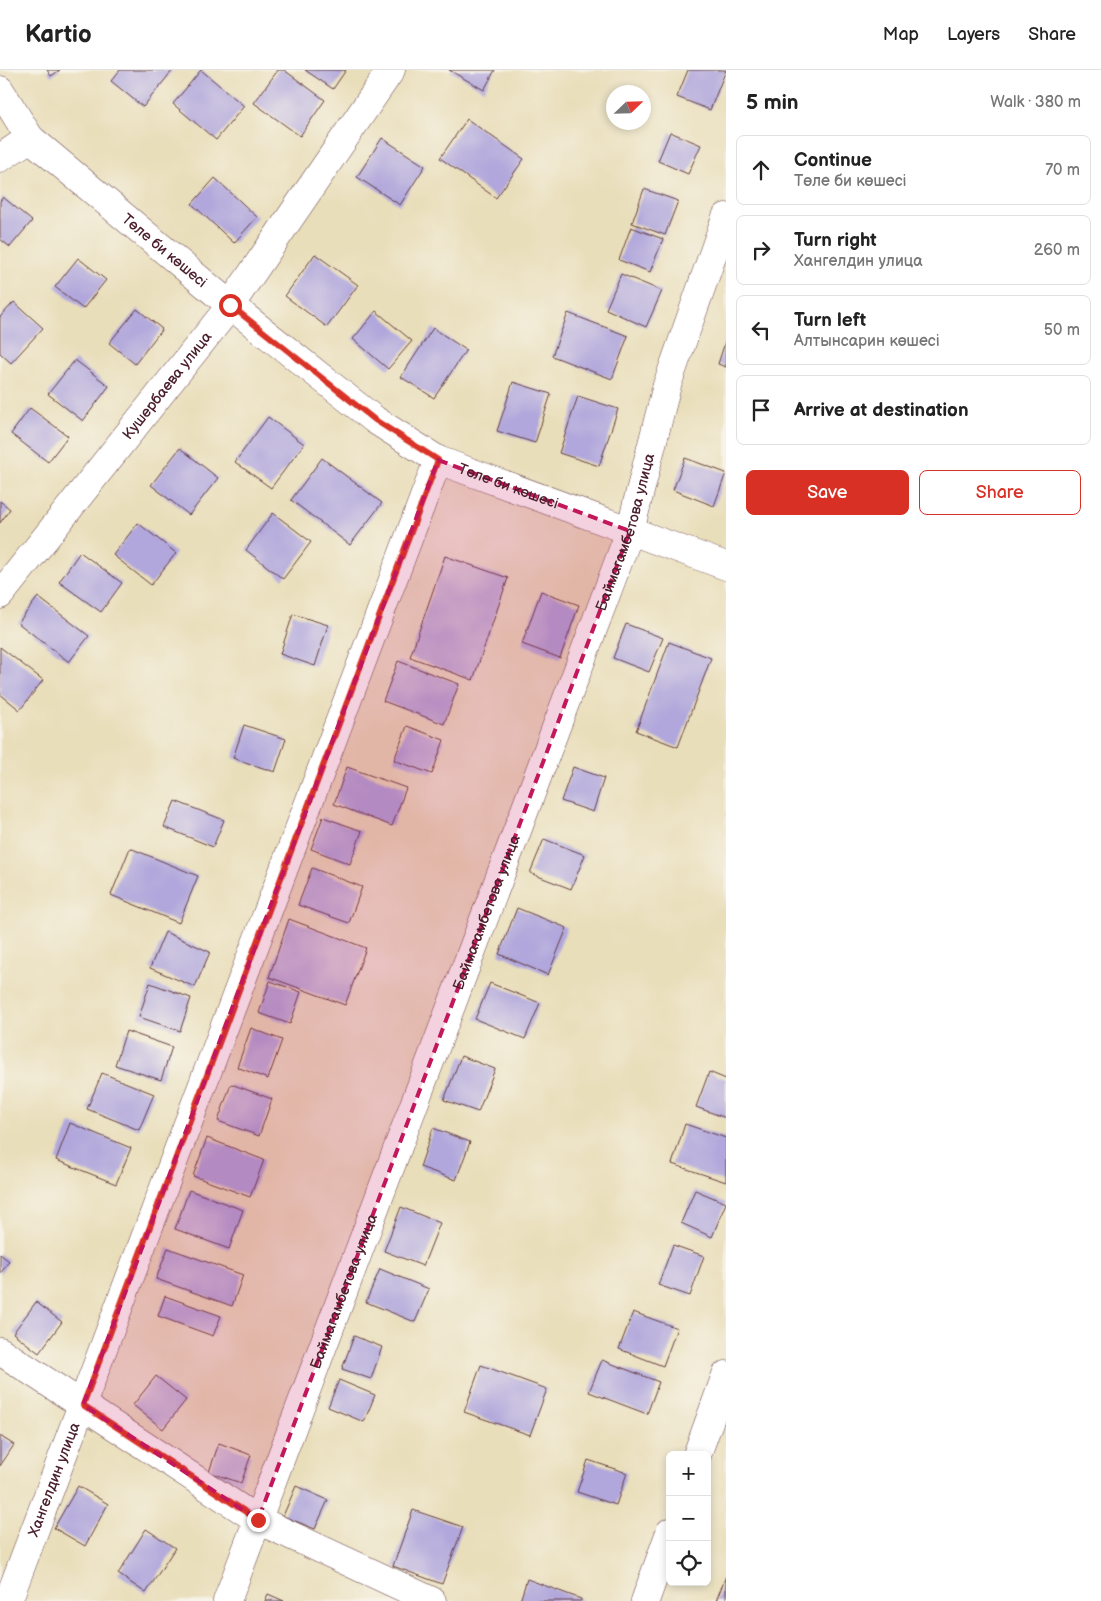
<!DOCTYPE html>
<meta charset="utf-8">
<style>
:root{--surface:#fff;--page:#f2f2f2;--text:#222;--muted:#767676;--line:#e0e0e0;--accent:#d93025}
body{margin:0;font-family:"Balsamiq Sans",sans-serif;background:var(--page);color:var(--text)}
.controls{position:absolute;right:15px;bottom:15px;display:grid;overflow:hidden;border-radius:8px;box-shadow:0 2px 8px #0003}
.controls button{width:45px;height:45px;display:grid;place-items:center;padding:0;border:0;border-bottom:1px solid var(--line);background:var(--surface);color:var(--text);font:25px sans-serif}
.compass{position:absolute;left:606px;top:15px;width:45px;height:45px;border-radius:50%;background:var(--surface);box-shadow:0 2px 8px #0003;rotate:67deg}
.stop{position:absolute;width:15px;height:15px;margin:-11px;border:4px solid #d93025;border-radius:50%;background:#fff}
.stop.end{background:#d93025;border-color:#fff;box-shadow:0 1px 5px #0008}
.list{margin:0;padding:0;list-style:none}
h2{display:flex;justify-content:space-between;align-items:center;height:65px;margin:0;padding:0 20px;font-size:21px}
h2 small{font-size:16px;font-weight:400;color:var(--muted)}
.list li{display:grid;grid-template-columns:32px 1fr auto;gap:15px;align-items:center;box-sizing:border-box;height:70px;margin:0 10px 10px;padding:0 10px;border:1px solid var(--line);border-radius:8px}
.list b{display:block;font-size:19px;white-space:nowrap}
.list p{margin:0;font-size:16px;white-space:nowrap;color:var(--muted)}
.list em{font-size:16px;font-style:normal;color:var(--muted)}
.actions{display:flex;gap:10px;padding:15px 20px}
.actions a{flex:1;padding:11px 0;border:1px solid var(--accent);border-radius:8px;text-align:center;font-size:18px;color:var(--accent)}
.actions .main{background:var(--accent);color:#fff}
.icon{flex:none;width:28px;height:28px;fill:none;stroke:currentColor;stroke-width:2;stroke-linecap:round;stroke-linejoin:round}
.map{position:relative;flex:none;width:726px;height:1531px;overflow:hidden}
header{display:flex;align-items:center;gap:30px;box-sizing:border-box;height:70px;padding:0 25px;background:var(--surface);border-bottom:1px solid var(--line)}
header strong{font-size:24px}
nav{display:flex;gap:28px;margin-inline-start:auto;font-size:18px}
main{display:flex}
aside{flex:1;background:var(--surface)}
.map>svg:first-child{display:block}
</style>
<header>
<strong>Kartio</strong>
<nav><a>Map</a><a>Layers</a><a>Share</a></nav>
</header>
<main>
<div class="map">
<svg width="726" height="1531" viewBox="0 0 726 1531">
<rect width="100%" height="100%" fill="#f7f3e8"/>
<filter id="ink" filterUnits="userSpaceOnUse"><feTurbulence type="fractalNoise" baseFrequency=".02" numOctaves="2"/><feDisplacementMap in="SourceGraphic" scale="10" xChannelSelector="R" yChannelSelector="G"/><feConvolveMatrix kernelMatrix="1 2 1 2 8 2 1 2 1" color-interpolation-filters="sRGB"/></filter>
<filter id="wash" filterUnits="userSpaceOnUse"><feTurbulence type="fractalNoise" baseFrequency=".0096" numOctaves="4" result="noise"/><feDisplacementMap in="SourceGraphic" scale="20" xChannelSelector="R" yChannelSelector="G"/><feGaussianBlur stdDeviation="1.12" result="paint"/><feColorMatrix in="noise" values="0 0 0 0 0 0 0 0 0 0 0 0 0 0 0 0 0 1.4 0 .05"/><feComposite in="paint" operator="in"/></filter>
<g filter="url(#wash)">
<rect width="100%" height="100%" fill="#e9deba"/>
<g id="blocks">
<g fill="#b1a7dc">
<polygon points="47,0 60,0 51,6"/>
<polygon points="120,0 171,0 172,1 143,37 111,11"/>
<polygon points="201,0 244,36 216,70 173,34"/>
<polygon points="278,0 284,0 325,30 300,66 254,33"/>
<polygon points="305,0 346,0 333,19"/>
<polygon points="449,0 495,0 484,20"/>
<polygon points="688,0 726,0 710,40 677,27"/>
<polygon points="467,49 524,89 496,128 440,88"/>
<polygon points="670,62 701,75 688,104 658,91"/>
<polygon points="382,68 425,96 400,135 357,107"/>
<polygon points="215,108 257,147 234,173 192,134"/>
<polygon points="644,119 678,131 665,165 632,153"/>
<polygon points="3,127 32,151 10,177 0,169 0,131"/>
<polygon points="631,157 663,169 650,202 619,190"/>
<polygon points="315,184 358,215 327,257 285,226"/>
<polygon points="78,188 106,210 83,239 55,217"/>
<polygon points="621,204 662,221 646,257 606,239"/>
<polygon points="14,232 43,258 11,293 0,283 0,247"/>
<polygon points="137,239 162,259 135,294 109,273"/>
<polygon points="376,241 412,271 388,299 353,269"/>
<polygon points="568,243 628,266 612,309 552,286"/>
<polygon points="433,258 466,280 434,328 401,307"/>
<polygon points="726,269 726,297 718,294"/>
<polygon points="75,290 109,316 83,351 48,324"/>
<polygon points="513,312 551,324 535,373 497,361"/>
<polygon points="578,326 618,339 599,396 559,383"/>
<polygon points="30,338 68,366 48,392 11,364"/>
<polygon points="268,347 304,374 271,418 235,392"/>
<polygon points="180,378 218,408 189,445 151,415"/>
<polygon points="322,388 382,433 350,475 291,430"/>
<polygon points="685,388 726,403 714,436 673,420"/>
<polygon points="0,431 10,439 0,453"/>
<polygon points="273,443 311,472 283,509 246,480"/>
<polygon points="138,453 176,483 151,515 113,485"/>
<polygon points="80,482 122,513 101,542 59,512"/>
<polygon points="445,486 508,508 473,610 410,587"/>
<polygon points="541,521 579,535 560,588 522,574"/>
<polygon points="38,527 89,566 69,592 18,553"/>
<polygon points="293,544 328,555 315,596 280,584"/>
<polygon points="626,554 663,568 649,602 613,588"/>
<polygon points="669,572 711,588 678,677 636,661"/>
<polygon points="0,577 43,610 20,640 0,624"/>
<polygon points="398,591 459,614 444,654 383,631"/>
<polygon points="244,655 286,669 275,702 233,688"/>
<polygon points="407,656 444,670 432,704 394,690"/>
<polygon points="347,697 406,718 392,756 334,734"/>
<polygon points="573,697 604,708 593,742 561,731"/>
<polygon points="175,731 224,750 213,777 164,757"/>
<polygon points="323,747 362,761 350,794 311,779"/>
<polygon points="544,769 585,785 571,819 530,803"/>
<polygon points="130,778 198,806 179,853 111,825"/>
<polygon points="312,798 362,817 349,853 298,835"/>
<polygon points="517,838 567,858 548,905 499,884"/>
<polygon points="289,849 366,878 345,935 269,907"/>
<polygon points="165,862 210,882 195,917 150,898"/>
<polygon points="270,911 301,922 290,954 259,943"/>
<polygon points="150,913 191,928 180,961 139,947"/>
<polygon points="490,913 540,933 525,969 475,949"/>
<polygon points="251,958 282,970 268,1009 237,997"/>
<polygon points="126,961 172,977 161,1010 115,995"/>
<polygon points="461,986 495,999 478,1042 444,1030"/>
<polygon points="709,1002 726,1009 726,1048 696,1037"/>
<polygon points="102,1003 154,1024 139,1060 87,1039"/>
<polygon points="231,1014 272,1029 259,1066 218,1051"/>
<polygon points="70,1053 131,1078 116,1114 56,1090"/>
<polygon points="685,1054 726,1068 726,1112 672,1094"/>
<polygon points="433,1058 470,1072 456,1110 420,1097"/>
<polygon points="207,1068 264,1090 250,1127 193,1106"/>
<polygon points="189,1120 243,1140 229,1179 175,1159"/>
<polygon points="695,1120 726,1133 712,1167 681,1153"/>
<polygon points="401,1137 440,1153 423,1196 384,1181"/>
<polygon points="673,1175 704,1186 690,1226 658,1215"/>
<polygon points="168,1178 243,1205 232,1236 156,1209"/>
<polygon points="0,1184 9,1191 0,1204"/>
<polygon points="380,1199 429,1219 415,1252 366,1232"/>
<polygon points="165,1226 221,1246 213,1266 158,1246"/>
<polygon points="36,1232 62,1252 39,1283 13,1263"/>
<polygon points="633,1242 677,1258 663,1296 619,1279"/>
<polygon points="354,1266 382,1277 371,1309 342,1299"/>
<polygon points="602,1290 659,1312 647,1344 589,1322"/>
<polygon points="481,1295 547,1319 530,1365 464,1342"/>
<polygon points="156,1306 186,1330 163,1359 133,1335"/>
<polygon points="339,1310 375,1325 364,1352 328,1337"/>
<polygon points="0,1366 14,1375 0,1396"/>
<polygon points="219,1373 251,1385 241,1413 209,1402"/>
<polygon points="588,1390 627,1403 616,1435 577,1422"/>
<polygon points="78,1416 108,1434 85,1476 54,1458"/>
<polygon points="296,1416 328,1430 315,1459 283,1446"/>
<polygon points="413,1440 463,1457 442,1514 393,1496"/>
<polygon points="146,1459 175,1478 146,1523 118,1504"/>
<polygon points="726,1506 726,1531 716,1531"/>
<polygon points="527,1509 581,1529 581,1531 520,1531"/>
<polygon points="268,1524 284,1531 265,1531"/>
</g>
</g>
</g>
<g filter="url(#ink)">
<use href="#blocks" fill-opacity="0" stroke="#623c40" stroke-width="1"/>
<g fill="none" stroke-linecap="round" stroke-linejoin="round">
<g stroke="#623c40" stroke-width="29">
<g id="minor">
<polyline points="0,88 30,68"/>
<path id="s1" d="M 0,525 L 227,240 L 391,0"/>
<polyline points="0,1281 258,1450 432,1531"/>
<polyline points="697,1385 726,1305"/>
<path id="s2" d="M 8,1531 L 438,390"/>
<path id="s3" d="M 227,1531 L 630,461 L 667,315 L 726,147"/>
<polyline points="645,1531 670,1462"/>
</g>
</g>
<g stroke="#623c40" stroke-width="29">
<g id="tertiary">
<path id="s4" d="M 0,20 L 30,68 L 230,235 L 375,350 L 438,390 L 726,496"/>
</g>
</g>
<use href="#minor" stroke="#fff" stroke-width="28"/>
<use href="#tertiary" stroke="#fff" stroke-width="28"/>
</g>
</g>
<g fill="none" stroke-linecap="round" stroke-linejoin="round" filter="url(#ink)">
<polyline stroke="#d93025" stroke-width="6" points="230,235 375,350 438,390 83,1335 258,1450"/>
</g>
<path fill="#c2185b" fill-opacity="0.2" stroke="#c2185b" stroke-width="4" stroke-dasharray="10 6" stroke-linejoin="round" d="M 438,390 L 630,461 L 258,1450 L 83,1335 Z"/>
<g text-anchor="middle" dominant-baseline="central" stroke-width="4" stroke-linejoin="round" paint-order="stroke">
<g font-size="15" fill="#4a1f2b" stroke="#f7f3e8">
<text stroke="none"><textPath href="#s4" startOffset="232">Төле би көшесі</textPath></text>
<text stroke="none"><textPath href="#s1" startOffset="268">Кушербаева улица</textPath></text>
<text stroke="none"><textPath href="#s4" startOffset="652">Төле би көшесі</textPath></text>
<text stroke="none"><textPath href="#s3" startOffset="1141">Баймагамбетова улица</textPath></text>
<text stroke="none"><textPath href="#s3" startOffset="736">Баймагамбетова улица</textPath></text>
<text stroke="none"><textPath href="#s3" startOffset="331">Баймагамбетова улица</textPath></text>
<text stroke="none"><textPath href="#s2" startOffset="130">Хангелдин улица</textPath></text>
</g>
</g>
</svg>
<div class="controls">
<button>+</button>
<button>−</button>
<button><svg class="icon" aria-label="locate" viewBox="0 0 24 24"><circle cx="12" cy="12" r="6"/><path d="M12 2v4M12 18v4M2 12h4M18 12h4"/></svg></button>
</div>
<svg class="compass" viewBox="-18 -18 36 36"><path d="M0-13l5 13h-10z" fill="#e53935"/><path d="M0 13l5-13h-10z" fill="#767676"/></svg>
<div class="stop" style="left:230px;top:235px"></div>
<div class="stop end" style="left:258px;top:1450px"></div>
</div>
<aside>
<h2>5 min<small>Walk · 380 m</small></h2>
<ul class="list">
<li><svg class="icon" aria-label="ahead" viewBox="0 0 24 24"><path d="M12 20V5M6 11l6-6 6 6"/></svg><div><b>Continue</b><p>Төле би көшесі</p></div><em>70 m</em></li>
<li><svg class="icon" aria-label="right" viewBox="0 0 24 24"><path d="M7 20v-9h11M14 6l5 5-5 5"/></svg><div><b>Turn right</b><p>Хангелдин улица</p></div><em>260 m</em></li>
<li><svg class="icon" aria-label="left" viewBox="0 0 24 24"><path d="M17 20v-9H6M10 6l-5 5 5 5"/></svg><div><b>Turn left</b><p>Алтынсарин көшесі</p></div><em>50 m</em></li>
<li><svg class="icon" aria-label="arrive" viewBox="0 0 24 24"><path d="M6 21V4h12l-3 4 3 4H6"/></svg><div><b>Arrive at destination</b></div></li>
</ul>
<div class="actions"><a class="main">Save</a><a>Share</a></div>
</aside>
</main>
